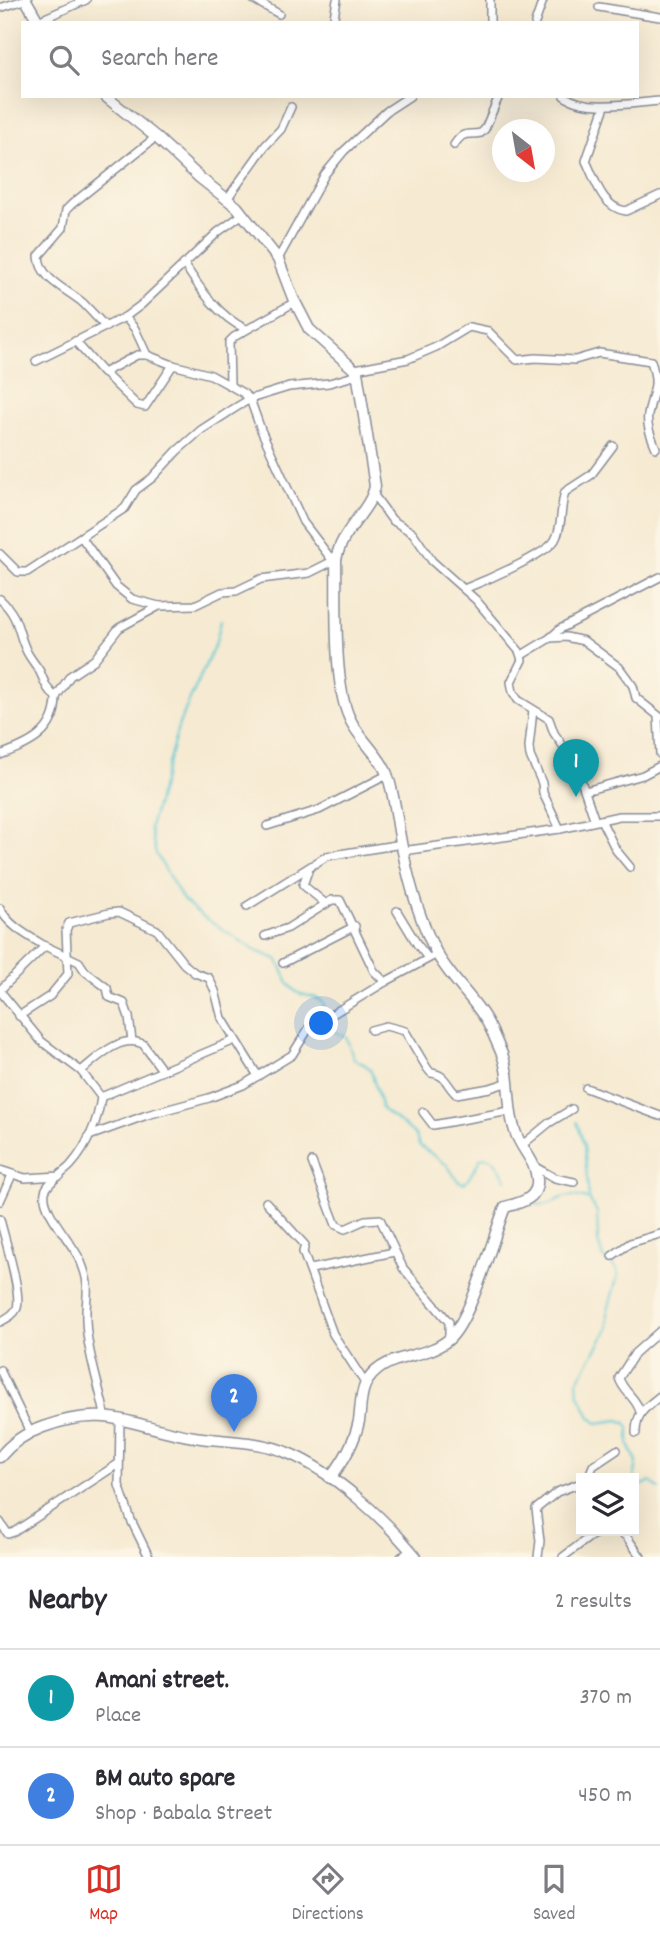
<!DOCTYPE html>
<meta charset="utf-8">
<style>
:root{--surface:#fff;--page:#f2f2f3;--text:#2b2b33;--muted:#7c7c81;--line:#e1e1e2;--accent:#d93025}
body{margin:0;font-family:Dekko,sans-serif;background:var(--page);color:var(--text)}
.controls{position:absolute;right:21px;bottom:21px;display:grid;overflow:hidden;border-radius:0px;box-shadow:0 7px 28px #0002}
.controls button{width:63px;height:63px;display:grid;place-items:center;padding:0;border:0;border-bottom:2px solid var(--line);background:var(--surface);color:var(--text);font:35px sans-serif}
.compass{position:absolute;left:492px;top:119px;width:63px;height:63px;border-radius:50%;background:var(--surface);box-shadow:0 7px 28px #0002;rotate:149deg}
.you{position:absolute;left:322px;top:1024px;width:24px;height:24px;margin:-18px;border:5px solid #fff;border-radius:50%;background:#1a73e8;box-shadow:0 0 0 10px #1a73e833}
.badge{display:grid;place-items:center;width:46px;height:46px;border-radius:50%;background:var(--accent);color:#fff;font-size:23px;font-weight:700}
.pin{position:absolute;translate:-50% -58px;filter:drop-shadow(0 2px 4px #0008)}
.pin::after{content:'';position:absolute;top:37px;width:24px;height:21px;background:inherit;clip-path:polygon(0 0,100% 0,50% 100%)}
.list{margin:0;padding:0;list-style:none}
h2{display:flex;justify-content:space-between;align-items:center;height:91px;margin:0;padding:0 28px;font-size:30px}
h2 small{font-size:23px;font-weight:400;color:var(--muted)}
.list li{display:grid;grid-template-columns:46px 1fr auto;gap:21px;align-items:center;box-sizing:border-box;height:98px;padding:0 28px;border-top:2px solid var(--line)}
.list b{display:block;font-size:26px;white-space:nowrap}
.list p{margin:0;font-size:23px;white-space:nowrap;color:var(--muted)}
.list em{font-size:23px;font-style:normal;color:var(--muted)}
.icon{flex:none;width:38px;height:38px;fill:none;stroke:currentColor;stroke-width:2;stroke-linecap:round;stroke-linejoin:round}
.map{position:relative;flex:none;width:660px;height:1557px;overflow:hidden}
.search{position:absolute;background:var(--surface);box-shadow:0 7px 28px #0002;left:21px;right:21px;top:21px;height:77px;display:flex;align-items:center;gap:18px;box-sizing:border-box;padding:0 24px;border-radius:0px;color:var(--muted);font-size:26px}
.sheet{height:287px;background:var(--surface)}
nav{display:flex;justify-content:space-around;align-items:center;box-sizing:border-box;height:98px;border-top:2px solid var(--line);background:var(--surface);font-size:19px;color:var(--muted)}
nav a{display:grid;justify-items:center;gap:4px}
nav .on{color:var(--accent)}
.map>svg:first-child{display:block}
</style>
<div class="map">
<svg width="660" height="1557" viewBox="0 0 660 1557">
<rect width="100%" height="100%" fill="#fcf5e5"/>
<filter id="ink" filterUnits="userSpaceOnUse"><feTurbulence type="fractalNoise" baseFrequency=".0143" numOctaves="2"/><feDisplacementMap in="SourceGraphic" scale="14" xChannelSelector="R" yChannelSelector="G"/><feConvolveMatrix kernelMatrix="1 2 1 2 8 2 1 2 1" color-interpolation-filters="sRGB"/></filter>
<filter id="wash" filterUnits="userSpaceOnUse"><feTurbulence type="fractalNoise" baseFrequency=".00686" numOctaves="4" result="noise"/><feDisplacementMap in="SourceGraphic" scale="28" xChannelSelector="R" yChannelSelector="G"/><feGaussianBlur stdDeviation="1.57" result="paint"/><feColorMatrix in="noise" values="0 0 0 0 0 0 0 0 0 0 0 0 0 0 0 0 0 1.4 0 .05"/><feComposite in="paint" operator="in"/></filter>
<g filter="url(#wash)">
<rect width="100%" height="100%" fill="#f6ead2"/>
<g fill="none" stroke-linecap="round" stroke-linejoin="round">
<g stroke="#5dc9d4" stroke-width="2">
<path d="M 221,620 L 216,642 L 179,724 L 150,828 L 156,854 L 183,900 L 202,916 L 256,951 L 277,959 C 284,970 286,986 298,993 C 307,997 318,995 324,1004 C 321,1022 331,1031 346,1037 L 354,1059 L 367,1066 L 371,1071 L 382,1109 L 411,1131 L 416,1136 L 419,1145 L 447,1165 L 458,1181 L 464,1183 L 467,1181 L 481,1158 C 494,1154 500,1169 506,1179"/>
<polyline points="577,1122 584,1145 589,1199 597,1212 598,1242 604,1259 616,1268 618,1275 608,1310 608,1329 577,1382 578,1393 590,1417 597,1423 619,1420 626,1423 629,1428 629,1445 637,1462 634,1479"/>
<path d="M 530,1203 C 559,1211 555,1188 587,1199"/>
<polyline points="634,1486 635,1488 650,1482 660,1489"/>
</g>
</g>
</g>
<g filter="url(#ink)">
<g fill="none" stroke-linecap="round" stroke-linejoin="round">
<g stroke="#888c98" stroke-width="10">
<g id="street">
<polyline points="254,0 279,14"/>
<polyline points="599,7 660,17"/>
<polyline points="0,8 24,0"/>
<polyline points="38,21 86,0"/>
<polyline points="333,23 337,0"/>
<polyline points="490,23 490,0"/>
<polyline points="535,23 543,0"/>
<path d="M 564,96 C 587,112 633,103 660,101"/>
<path d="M 605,106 L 586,161 C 595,179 602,208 626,211 L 660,195"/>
<path d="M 454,145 C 464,130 466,136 481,133 L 485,129 L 499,96"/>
<polyline points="227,199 265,146 281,129 291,107"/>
<polyline points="278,259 325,174 344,151 387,111 410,96"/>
<path d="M 184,264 C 200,289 219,317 246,329"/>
<polyline points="125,317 135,329 147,355"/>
<path d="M 106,327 C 98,319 91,311 83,303 C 67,289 40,280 39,256 L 63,228 L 66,210 L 72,204 L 156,137"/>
<polyline points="75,341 103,373 137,355 147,355 173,365 211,375 243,393 250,399 261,430 303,522 332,560"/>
<polyline points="36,361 125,317 141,305 218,232 243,214"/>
<path d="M 355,369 L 408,359 L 436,347 L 469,327 L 488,331 L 517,360 L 535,358 L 575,360 L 599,353 L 651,361 C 660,389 652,390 648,415 C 646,426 652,438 656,448"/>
<polyline points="104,373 137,405 145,407 173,365"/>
<polyline points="230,383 229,342 234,337 295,302"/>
<polyline points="373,494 392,520 413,533 432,561 476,600 519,651 522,660 511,682 513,692 518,700 549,719 554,733 575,763 595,821"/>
<polyline points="82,538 116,586 132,599 159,606 195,605 222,592 236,591 261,579 309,573 335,560"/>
<polyline points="0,554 18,572 27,572 125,508 136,490 152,478 177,451 201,430 235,408 250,399 289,387 329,383 358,375"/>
<path d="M 464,589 C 482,582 546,555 555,540 C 563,526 560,506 565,492 L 591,475 L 613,446"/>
<path d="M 0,599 C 21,619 16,630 27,652 C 30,658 35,664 39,670 C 45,681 45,689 56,697 C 56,734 29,744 0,755"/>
<polyline points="551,637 560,629 660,577"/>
<polyline points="522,655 550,638 566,637 584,641 619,667 633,686 636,698 660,717"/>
<polyline points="56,697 70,676 94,660 119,628 159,606"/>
<polyline points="533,710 529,747 530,756 542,783 543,793 560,829"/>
<polyline points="658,716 660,754"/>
<polyline points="585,791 643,775 660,766"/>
<polyline points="601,820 616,850 630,867"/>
<polyline points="267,826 319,810 387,775"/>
<polyline points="402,851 560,829 619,816 660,816"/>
<polyline points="309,868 303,885 326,904"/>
<polyline points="247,906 327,856 402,844"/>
<path d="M 0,908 C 7,925 30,937 45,946"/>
<polyline points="397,911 417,944 428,958"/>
<polyline points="265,936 288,928 332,900 340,900 374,971 385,982"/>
<polyline points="283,963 355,926"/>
<polyline points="0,990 45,946 79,962 85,971 107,988 109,997 124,1003 129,1017 132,1041"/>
<path d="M 0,991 L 41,1041 L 81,1071 L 101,1097 C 98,1121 87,1147 71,1165 C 64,1173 47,1182 45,1192 C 41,1211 74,1244 81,1262 C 92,1289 85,1295 86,1320 C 87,1352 99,1384 105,1415"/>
<polyline points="331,1015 385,982 437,954"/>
<polyline points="19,1016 50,996 68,974 66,930 69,923 109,913 119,912 157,930 184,964 195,973 209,978 215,991 222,1018 258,1076"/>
<path d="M 371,1030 L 386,1026 L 405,1031 L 427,1068 L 431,1073 C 446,1074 446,1085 456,1094 L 490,1088 L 509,1082"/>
<path d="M 81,1071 C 98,1057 120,1034 143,1044 L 162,1070"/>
<polyline points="586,1088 660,1116"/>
<polyline points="101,1097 235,1040"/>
<polyline points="423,1112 433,1125 510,1111"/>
<polyline points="89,1136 147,1115 209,1098 243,1085 292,1055 319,1012"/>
<polyline points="521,1146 549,1123 572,1109"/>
<polyline points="312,1162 336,1225 345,1229 365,1220 380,1219 403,1268 449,1322 449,1339"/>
<polyline points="535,1167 555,1178 574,1182"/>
<polyline points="0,1170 25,1178 60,1176"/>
<polyline points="0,1201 12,1175"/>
<polyline points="266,1202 305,1245 303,1252 333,1334 365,1383"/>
<path d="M 0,1219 C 4,1237 22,1292 17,1308 C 14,1315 7,1318 0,1322"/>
<polyline points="612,1256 630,1243 660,1234"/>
<polyline points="311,1269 394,1252"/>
<polyline points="0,1370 30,1432"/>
<path d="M 640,1412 C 637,1398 623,1392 619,1378 L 635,1353 L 660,1331"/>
<polyline points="120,1418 119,1485 131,1520 149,1557"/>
<path d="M 636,1433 C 636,1413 645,1408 660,1396"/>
<polyline points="588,1478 593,1466 617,1450"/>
<polyline points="0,1522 8,1534 14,1532 118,1464"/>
<polyline points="617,1531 626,1536 641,1557"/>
<polyline points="401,1557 411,1551"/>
<polyline points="538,1557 540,1541 536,1509 557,1492 581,1483"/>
<polyline points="563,1557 591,1536 602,1531"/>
</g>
</g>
<g stroke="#888c98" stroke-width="13">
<g id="secondary">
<polyline points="26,0 39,23"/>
<path d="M 105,96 L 156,137 L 200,178 L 237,207 L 278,259 L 293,298 L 309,329 L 357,372 L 375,486 C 371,510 341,530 336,560 C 337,600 333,682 349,717 C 358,739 379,753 387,774 C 396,799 397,827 403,852 C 410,886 420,921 436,952 C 449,977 472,996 486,1020 C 492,1030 497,1043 502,1054 C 512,1080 506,1106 515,1131 C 520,1148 536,1161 537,1179 C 539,1199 520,1203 505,1207 C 493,1237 471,1321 448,1340 C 424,1360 387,1352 368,1380 C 360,1391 361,1408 359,1421 C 354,1444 344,1461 330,1478"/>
<path d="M 0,1457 C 12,1442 26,1433 43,1427 C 108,1403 132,1427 194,1437 C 225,1442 259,1440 288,1453 C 334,1472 385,1519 416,1557"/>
</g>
</g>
<use href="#street" stroke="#fff" stroke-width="7"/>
<use href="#secondary" stroke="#fff" stroke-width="10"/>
</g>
</g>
</svg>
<div class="controls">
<button><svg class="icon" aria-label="layers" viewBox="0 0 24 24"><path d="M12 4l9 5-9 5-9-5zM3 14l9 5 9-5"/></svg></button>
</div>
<svg class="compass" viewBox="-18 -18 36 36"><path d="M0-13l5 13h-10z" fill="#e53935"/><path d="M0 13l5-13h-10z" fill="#7c7c81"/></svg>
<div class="you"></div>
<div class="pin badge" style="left:576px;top:797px;background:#0f9aa8">1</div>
<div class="pin badge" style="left:234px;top:1432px;background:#3f7fe0">2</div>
<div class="search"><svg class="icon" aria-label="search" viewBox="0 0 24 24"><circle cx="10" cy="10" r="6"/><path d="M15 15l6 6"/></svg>Search here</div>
</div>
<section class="sheet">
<h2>Nearby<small>2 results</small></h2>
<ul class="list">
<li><span class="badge" style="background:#0f9aa8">1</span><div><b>Amani street.</b><p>Place</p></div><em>370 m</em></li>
<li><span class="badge" style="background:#3f7fe0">2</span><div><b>BM auto spare</b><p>Shop · Babala Street</p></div><em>450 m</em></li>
</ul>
</section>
<nav>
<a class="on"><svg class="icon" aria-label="map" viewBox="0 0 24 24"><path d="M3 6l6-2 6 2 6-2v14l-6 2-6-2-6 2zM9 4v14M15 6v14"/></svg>Map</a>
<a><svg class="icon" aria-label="directions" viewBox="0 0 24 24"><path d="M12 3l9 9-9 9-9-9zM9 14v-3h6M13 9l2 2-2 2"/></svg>Directions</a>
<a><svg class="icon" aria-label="saved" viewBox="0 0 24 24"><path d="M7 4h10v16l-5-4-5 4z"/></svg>Saved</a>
</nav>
